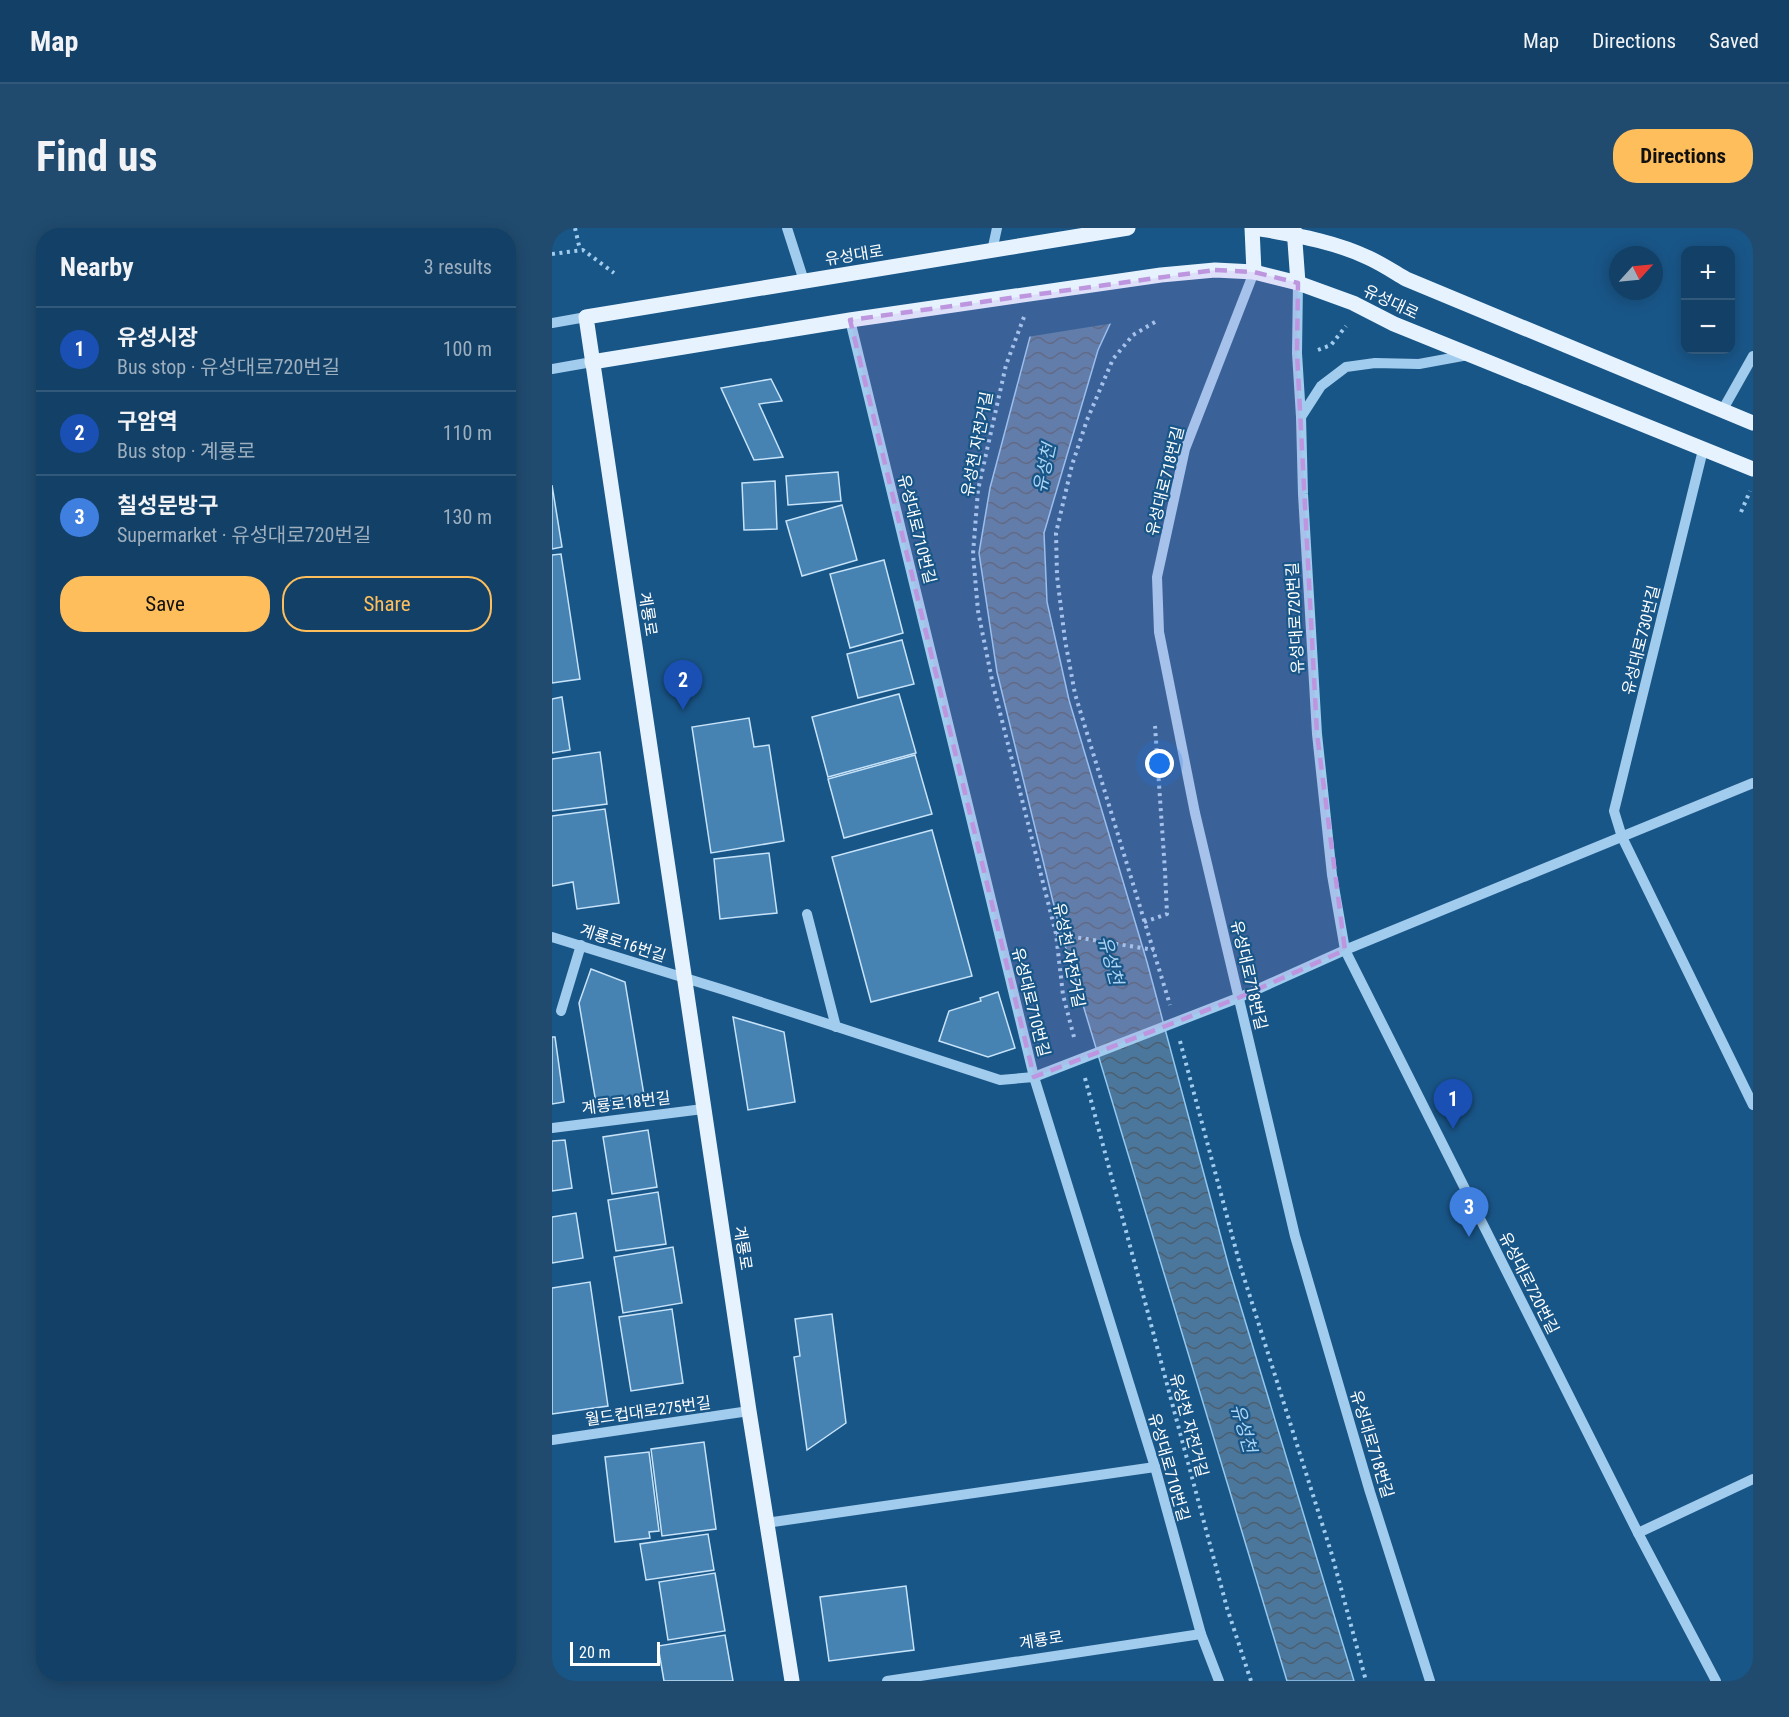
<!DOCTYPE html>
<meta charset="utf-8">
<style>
:root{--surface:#134066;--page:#204b6f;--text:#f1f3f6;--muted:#9dafbf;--line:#32597a;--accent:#ffbe5c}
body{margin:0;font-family:"Roboto Condensed","Noto Sans KR",sans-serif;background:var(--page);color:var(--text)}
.controls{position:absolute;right:18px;top:18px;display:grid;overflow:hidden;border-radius:12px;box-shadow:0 3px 15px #0003}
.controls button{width:54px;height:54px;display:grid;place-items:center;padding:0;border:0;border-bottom:2px solid var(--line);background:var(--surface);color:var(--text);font:30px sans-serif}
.compass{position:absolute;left:1057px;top:18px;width:54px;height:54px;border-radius:50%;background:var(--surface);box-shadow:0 3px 15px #0003;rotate:63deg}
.scale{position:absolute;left:18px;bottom:15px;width:90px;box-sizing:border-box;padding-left:6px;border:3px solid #fff;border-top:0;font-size:16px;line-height:21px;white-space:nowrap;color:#fff;-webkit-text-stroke:4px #195688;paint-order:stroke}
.you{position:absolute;left:608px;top:536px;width:21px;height:21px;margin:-15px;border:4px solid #fff;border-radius:50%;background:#1a73e8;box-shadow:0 0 0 9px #1a73e833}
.badge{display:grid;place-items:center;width:39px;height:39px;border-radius:50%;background:var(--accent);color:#fff;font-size:20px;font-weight:700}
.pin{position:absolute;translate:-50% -50px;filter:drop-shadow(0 2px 3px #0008)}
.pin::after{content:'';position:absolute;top:32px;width:21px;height:18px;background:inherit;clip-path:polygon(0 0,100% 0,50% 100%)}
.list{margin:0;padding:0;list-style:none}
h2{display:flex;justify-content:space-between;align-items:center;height:78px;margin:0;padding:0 24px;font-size:26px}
h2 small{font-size:20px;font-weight:400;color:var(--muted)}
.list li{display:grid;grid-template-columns:39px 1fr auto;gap:18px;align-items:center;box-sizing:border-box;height:84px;padding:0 24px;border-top:2px solid var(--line)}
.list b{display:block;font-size:22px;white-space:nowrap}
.list p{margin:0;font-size:20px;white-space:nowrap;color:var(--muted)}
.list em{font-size:20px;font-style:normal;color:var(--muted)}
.actions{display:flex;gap:12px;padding:18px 24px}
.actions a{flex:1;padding:14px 0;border:2px solid var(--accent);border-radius:24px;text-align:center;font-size:21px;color:var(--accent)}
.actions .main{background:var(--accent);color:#111}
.map{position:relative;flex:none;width:1201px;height:1453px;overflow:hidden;border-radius:24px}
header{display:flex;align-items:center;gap:36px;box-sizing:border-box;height:84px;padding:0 30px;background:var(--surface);border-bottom:2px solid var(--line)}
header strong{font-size:28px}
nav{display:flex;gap:33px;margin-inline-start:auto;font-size:21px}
.intro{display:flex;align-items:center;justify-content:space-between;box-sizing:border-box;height:144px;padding:0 36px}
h1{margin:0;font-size:42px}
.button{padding:15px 27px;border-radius:24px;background:var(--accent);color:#111;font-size:21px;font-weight:700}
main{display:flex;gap:36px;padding:0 36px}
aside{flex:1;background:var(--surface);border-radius:24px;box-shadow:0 3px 15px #0003}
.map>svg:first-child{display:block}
</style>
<header>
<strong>Map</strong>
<nav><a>Map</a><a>Directions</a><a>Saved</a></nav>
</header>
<div class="intro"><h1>Find us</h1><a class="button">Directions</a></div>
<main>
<aside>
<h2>Nearby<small>3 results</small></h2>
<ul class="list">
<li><span class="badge" style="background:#1a4fb4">1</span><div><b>유성시장</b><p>Bus stop · 유성대로720번길</p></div><em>100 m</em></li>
<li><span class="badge" style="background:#1a4fb4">2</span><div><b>구암역</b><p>Bus stop · 계룡로</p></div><em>110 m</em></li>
<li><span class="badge" style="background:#3f7fe0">3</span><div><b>칠성문방구</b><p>Supermarket · 유성대로720번길</p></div><em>130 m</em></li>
</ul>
<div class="actions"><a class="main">Save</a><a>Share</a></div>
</aside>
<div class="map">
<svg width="1201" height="1453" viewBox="0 0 1201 1453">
<defs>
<pattern id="water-waves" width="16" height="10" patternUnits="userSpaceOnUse" patternTransform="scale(1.5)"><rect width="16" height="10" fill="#4b779c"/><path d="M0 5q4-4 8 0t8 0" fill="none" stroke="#4c5f70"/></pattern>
</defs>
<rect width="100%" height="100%" fill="#195688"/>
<polygon fill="url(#water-waves)" stroke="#93c8ef" stroke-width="1.5" points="582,44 546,122 492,305 495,374 517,472 595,734 678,1043 802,1453 735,1453 506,694 445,444 427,325 438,260 487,75"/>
<polygon fill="#195688" points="517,0 594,0 584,45 562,95 475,109 484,74"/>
<g fill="#4682b2" stroke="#c6e3f9" stroke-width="1.5">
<polygon points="219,151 230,173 207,176 231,229 202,232 169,160"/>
<polygon points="286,244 289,273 236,277 234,248"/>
<polygon points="223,253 225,301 192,302 190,255"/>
<polygon points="0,257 10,319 0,321"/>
<polygon points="290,277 305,332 250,348 234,293"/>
<polygon points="9,326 28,451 0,455 0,327"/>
<polygon points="332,332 351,405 298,420 278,346"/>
<polygon points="350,412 362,456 306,470 295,426"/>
<polygon points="347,466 364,525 276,549 260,489"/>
<polygon points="10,469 18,522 0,525 0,471"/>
<polygon points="197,490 202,519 217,517 232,613 159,625 140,499"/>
<polygon points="48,524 55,576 0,583 0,531"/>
<polygon points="363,527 380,586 292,610 276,551"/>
<polygon points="53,581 67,675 25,681 21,654 0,658 0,588"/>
<polygon points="380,602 420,748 319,774 280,629"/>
<polygon points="217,625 225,685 168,691 162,631"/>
<polygon points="39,741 73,754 92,867 44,875 27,775"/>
<polygon points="446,764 463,820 436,829 387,813 397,783 429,773 428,770"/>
<polygon points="181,789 232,804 243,874 196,882"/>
<polygon points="0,809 3,809 12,874 0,876"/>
<polygon points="96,902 105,959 60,966 51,909"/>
<polygon points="13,912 20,960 0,963 0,913"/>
<polygon points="106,964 114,1016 64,1023 56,972"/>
<polygon points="24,985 31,1030 0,1035 0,989"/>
<polygon points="121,1019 130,1075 71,1085 62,1029"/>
<polygon points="38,1054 56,1178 0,1186 0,1060"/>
<polygon points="120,1081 131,1155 79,1163 67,1089"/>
<polygon points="280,1086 294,1195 255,1222 242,1129 248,1128 243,1091"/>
<polygon points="152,1214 164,1301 110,1308 99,1221"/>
<polygon points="97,1224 107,1303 97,1304 98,1310 63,1314 53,1229"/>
<polygon points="156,1306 162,1342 94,1352 88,1316"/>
<polygon points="163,1345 173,1403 116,1412 107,1354"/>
<polygon points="354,1358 362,1422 277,1433 268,1369"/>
<polygon points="173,1407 181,1453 112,1453 106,1418"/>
</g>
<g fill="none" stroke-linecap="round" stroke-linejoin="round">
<g stroke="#a1cced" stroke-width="4" stroke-dasharray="3 4.5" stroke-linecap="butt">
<polyline points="23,0 28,22"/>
<polyline points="0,26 31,22 62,45"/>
<polyline points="472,89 454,137 426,262 421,326 426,383 441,457 504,706 511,767 523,813"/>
<polyline points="603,94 581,107 561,131 535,192 520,237 504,305 505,348 513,412 523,466 618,777"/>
<polyline points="766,122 779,117 794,98"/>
<polyline points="1189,284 1198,263"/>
<polyline points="592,694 615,686 613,643 603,498"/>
<polyline points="504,706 602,722"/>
<polyline points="628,813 688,1037 780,1327 814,1453"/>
<polyline points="533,850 675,1380 699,1453"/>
</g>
<g stroke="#a1cced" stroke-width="10">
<polyline points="235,0 252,53"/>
<polyline points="440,23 445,0"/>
<polyline points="702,44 633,221 605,349 607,404 643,585 743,1008 818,1264 878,1453"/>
<polyline points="746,55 745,125 749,189 751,266 765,506 780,647 793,722 1086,1305 1164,1453"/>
<polyline points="298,92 482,849 603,1239 649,1406 667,1453"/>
<polyline points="0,95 34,89"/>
<polyline points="0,141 40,134"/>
<polyline points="1170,183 1201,128"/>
<polyline points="749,189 769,158 794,139 823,135 867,136 916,127"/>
<polyline points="1151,222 1062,583 1070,609 1201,877"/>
<polyline points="255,686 284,799"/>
<polyline points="0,709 172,762 448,852 482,849 686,770 793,722 1201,555"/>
<polyline points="9,783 29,717"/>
<polyline points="0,900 151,881"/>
<polyline points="0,1212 197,1183"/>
<polyline points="214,1295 603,1239"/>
<polyline points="1086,1305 1201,1251"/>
<polyline points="335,1453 649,1406"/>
</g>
<g stroke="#e6f3ff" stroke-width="15">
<polyline points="700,0 702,44"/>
<path d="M 704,0 C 742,7 782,13 817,30 C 830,36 842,44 854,51 L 1201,195"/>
<polyline points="742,0 746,55"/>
<polyline points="40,134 298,92 609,47 663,42 702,44 746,55 801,75 842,96 1201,241"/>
<polyline points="240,1453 197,1183 34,89 576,0"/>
</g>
</g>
<path fill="#bd96df" fill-opacity="0.2" stroke="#bd96df" stroke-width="4.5" stroke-dasharray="12 8" stroke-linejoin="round" d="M 663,42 L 702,44 L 746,55 L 745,125 L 765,506 L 793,722 L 686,770 L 482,849 L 298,92 Z"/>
<g text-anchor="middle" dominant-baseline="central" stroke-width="4.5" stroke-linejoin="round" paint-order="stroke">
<g font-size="16" fill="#fff" stroke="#195688">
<text transform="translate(302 27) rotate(-9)">유성대로</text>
<text transform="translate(839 74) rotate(25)">유성대로</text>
<text transform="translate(425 216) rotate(-79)">유성천 자전거길</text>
<text transform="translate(613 253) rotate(-76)">유성대로718번길</text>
<text transform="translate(365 301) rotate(76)">유성대로710번길</text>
<text transform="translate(96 386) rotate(81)">계룡로</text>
<text transform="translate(743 390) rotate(-93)">유성대로720번길</text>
<text transform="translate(1089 412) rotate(-76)">유성대로730번길</text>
<text transform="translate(71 715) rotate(18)">계룡로16번길</text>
<text transform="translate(517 727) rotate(79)">유성천 자전거길</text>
<text transform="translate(697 747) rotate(77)">유성대로718번길</text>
<text transform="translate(479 774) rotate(76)">유성대로710번길</text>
<text transform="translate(74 875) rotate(-7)">계룡로18번길</text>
<text transform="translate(191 1020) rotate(81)">계룡로</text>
<text transform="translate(977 1055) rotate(63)">유성대로720번길</text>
<text transform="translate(96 1183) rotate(-8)">월드컵대로275번길</text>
<text transform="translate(637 1197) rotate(75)">유성천 자전거길</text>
<text transform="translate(820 1216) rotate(73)">유성대로718번길</text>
<text transform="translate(617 1239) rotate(74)">유성대로710번길</text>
<text transform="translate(489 1412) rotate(-9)">계룡로</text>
</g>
<g font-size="18" font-style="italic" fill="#acd5f4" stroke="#195688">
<text transform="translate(492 240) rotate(-78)">유성천</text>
<text transform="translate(559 732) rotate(75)">유성천</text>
<text transform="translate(692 1200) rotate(74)">유성천</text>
</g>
</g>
</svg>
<div class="controls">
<button>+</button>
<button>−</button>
</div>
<svg class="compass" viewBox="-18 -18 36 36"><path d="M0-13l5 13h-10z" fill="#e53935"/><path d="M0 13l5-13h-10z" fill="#9dafbf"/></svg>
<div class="scale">20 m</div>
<div class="you"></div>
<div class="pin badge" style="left:901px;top:901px;background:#1a4fb4">1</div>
<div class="pin badge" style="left:131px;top:482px;background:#1a4fb4">2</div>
<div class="pin badge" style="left:917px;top:1009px;background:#3f7fe0">3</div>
</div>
</main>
